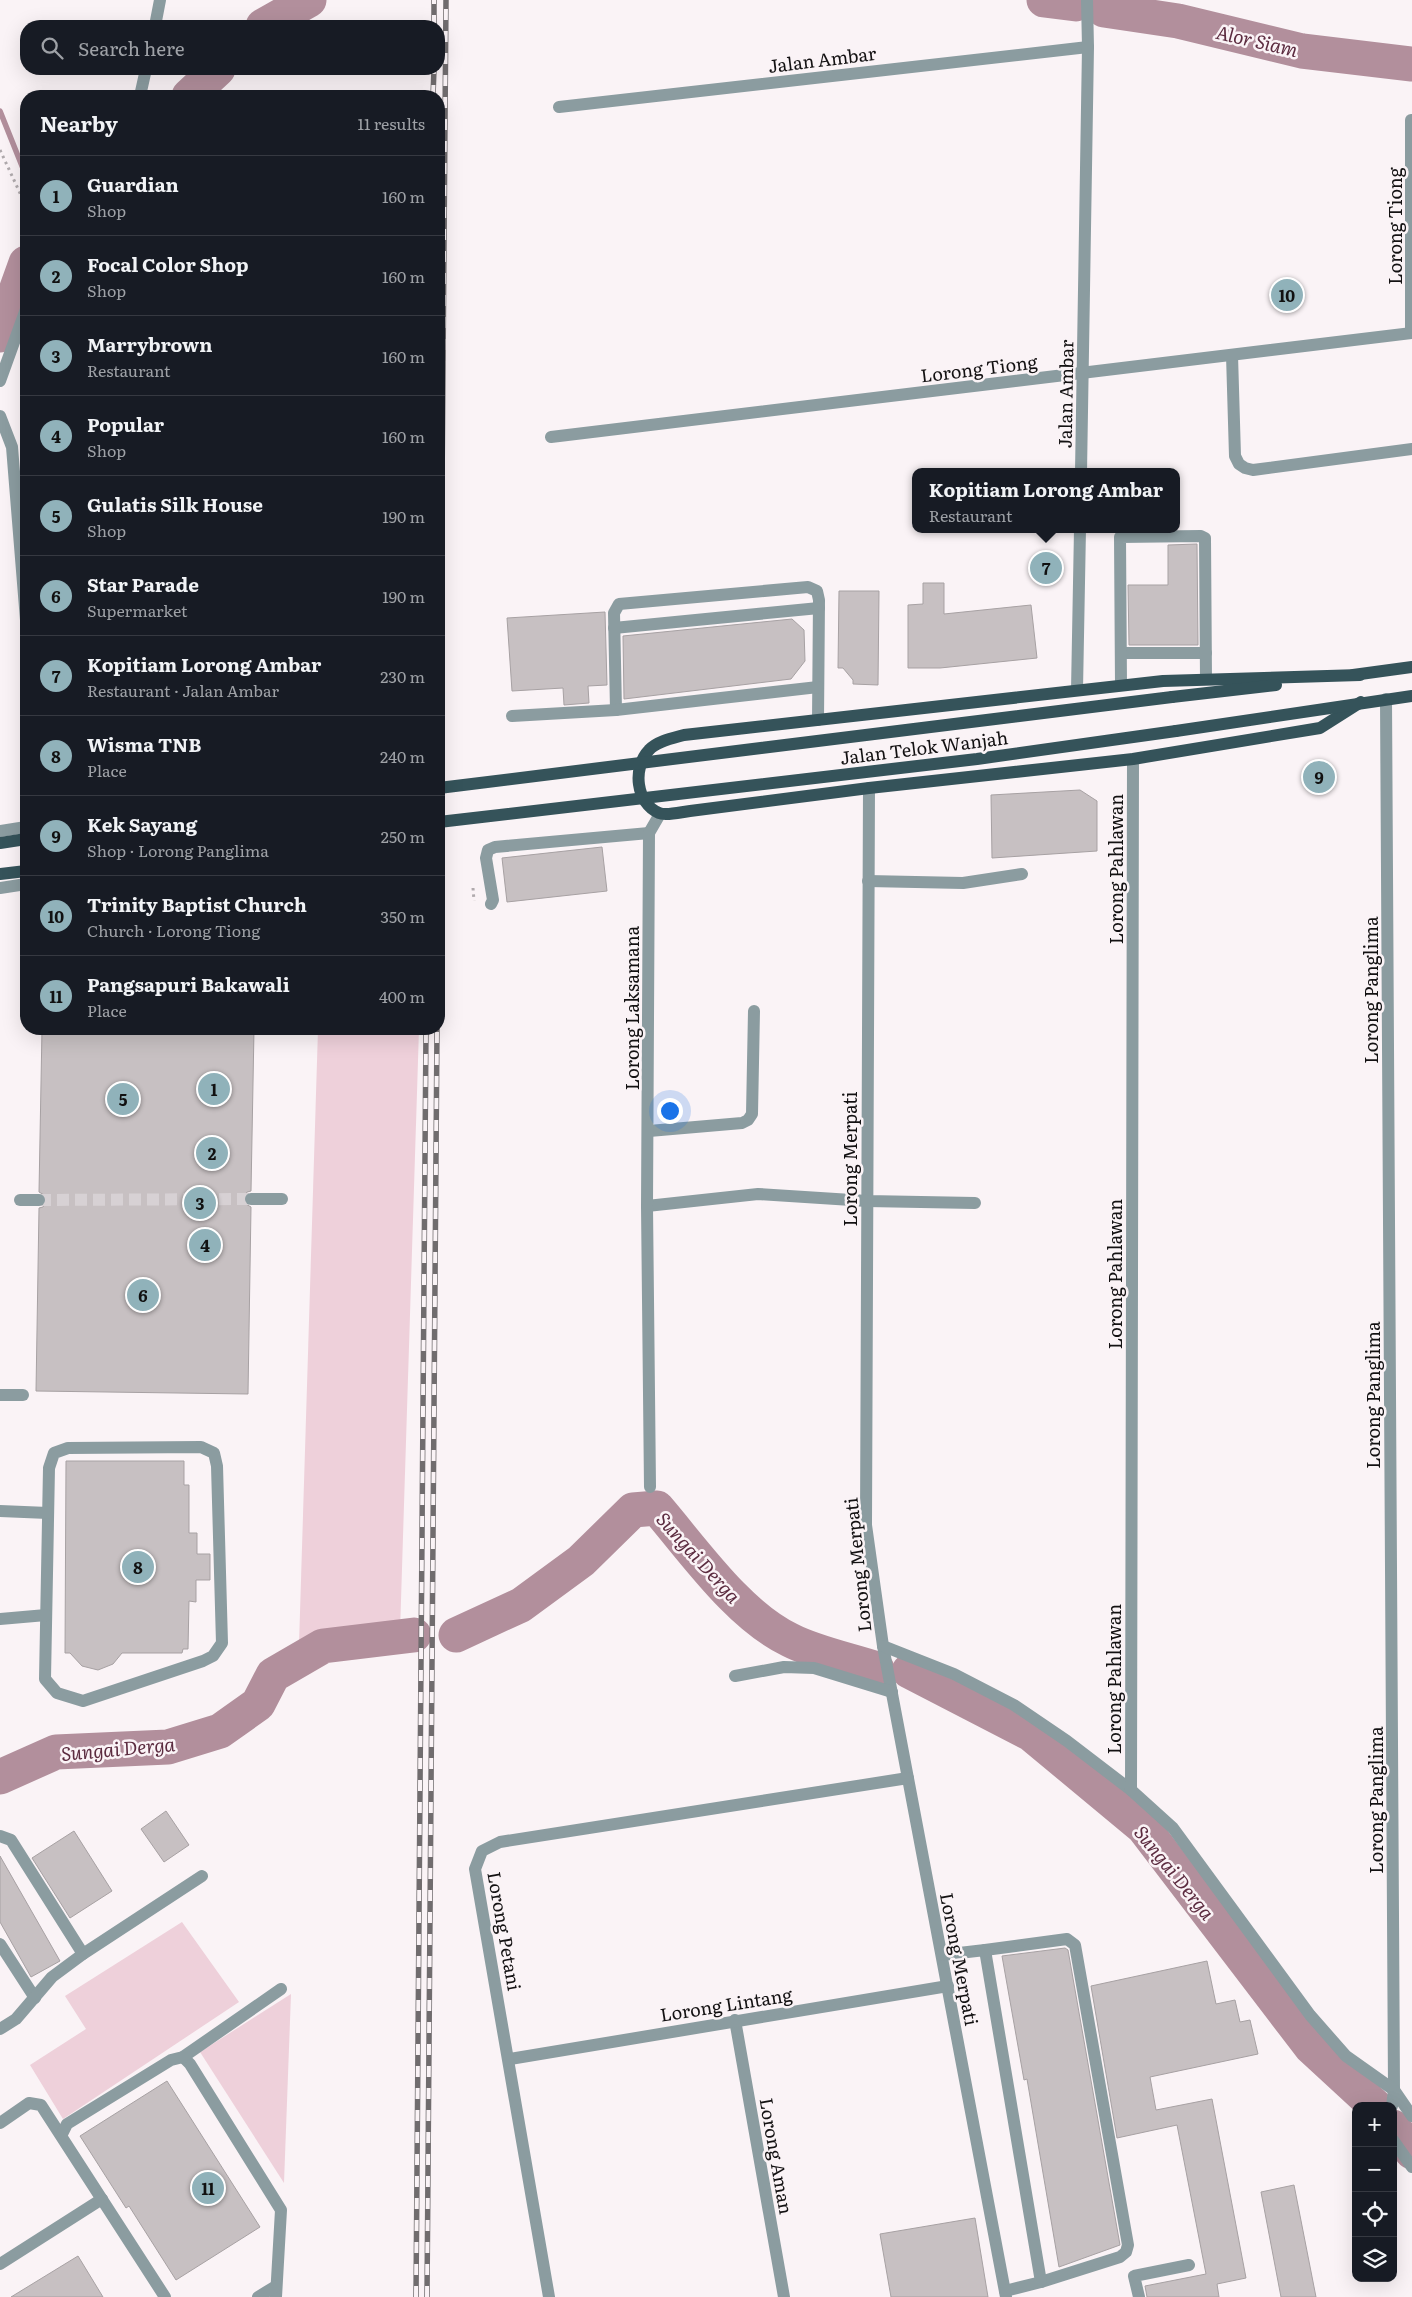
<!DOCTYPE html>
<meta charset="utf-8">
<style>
:root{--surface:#171b24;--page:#242831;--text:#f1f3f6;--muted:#9ea1a6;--line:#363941;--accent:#90b2ba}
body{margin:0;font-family:Literata,serif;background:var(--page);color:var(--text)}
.controls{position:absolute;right:15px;bottom:15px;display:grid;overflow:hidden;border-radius:10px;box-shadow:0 5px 20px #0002}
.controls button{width:45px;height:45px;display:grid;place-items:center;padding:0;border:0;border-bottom:1px solid var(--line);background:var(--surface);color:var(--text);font:25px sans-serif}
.you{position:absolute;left:669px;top:1110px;width:18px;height:18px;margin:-12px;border:4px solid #fff;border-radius:50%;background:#1a73e8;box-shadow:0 0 0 8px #1a73e833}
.badge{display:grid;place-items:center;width:32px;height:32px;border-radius:50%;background:var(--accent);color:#111;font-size:16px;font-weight:700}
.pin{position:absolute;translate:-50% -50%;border:2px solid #fff;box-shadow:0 1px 5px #0006}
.popup{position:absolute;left:912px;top:468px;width:268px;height:65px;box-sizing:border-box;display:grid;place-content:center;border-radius:10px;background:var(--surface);filter:drop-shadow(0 1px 4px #0005);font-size:16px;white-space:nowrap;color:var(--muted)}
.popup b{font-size:19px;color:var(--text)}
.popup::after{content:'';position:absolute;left:50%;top:100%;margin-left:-10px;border:10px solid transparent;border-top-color:var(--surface)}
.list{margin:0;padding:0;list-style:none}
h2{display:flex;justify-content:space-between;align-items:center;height:65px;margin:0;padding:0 20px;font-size:21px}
h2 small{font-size:16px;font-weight:400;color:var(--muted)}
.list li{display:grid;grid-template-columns:32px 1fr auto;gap:15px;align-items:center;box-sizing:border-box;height:80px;padding:0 20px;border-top:1px solid var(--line)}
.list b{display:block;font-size:19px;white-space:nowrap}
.list p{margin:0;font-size:16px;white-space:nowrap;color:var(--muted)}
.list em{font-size:16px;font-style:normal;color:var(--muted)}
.icon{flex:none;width:28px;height:28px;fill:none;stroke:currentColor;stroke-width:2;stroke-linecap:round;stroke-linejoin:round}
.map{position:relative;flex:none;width:1412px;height:2297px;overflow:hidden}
.search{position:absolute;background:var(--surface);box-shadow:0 5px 20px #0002;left:20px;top:20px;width:425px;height:55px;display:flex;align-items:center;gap:12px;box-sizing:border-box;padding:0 18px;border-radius:20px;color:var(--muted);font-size:19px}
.panel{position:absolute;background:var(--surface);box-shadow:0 5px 20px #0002;left:20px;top:90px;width:425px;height:945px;border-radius:20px}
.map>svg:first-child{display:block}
</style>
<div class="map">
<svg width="1412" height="2297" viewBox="0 0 1412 2297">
<rect width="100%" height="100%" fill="#faf3f6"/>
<g fill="#eed0da">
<polygon points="318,1029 419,1029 400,1632 299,1645"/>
<polygon points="182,1922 239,2002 63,2119 30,2065 86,2029 65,1996"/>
<polygon points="291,1994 284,2183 200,2052"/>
</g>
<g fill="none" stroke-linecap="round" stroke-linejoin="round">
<polyline stroke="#b28f9c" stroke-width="5.5" points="0,111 26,176"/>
<g stroke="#b28f9c" stroke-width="35">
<polyline points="1044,0 1076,4"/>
<polyline points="1104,10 1178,21 1302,51 1412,64"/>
<polyline points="263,26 309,0"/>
<polyline points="189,96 218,69"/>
<polyline points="0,335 26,263"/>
<path d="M 456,1635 L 521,1605 L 581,1561 L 633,1510 L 657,1508 C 694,1551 738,1615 790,1640 C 815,1653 850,1660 877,1669"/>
<polyline points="909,1671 1031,1734 1143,1827 1311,2047 1375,2106"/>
<polyline points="0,1777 56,1752 168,1747 220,1731 258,1704 273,1675 323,1646 414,1635"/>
<polyline points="1393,2127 1412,2152"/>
</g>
</g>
<g fill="#c7c0c2" stroke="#a7a1a3">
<polygon points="1197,544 1198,645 1129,645 1128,585 1168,585 1168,545"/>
<polygon points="923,583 944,583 944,614 1031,605 1037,658 940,668 908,668 908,605 923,604"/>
<polygon points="839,591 879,591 878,685 853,684 853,680 843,668 838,668"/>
<polygon points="605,612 607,685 588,686 589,703 564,705 563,688 512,691 507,618"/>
<polygon points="792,619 804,630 805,661 791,679 624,699 623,636"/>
<polygon points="1080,790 1097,801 1097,851 992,858 991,795"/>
<polygon points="602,847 607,891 507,902 502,858"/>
<polygon points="42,1029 254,1029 251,1191 247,1192 243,1199 244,1203 251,1207 248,1394 36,1391 39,1208 43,1207 47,1200 46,1196 39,1192"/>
<polygon points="66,1461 184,1461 184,1485 189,1485 189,1533 197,1533 197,1554 210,1554 210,1580 196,1580 196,1602 189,1601 188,1649 183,1649 182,1653 122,1653 113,1664 98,1670 82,1666 70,1653 65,1653"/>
<polygon points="166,1811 189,1845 164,1862 141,1829"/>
<polygon points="74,1831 112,1891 70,1918 32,1858"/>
<polygon points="0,1856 60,1961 31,1977 0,1922"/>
<polygon points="1065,1948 1068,1950 1120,2245 1059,2267 1027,2079 1024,2080 1002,1956"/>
<polygon points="1207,1961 1216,2004 1235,2000 1240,2022 1250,2020 1258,2054 1150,2077 1156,2110 1212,2099 1246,2278 1217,2284 1219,2297 1147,2297 1145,2286 1206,2274 1177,2125 1117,2138 1091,1986"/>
<polygon points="167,2081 260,2227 176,2280 129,2206 126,2208 80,2136"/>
<polygon points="1294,2185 1316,2297 1281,2297 1261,2192"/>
<polygon points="975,2218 988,2297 891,2297 880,2234"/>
<polygon points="78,2256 103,2297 11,2297"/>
</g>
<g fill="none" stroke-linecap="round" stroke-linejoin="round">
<polyline stroke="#d7d1d4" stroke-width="12" stroke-dasharray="12 6" stroke-linecap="butt" points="39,1200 251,1199"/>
<g stroke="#b0aaad" stroke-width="3" stroke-dasharray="2.5 4" stroke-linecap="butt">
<polyline points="0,150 26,206"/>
<polyline points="473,888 474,901"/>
</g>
<g stroke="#8b9ca0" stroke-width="12">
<polyline points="155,26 160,0"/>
<polyline points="140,96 146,69"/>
<polyline points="559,107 1088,47"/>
<polyline points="1411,120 1411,333"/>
<polyline points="1232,355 1235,456 1239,464 1245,468 1253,470 1412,449"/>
<polyline points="0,381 26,309"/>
<polyline points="0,416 12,447 26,620"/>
<polyline points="551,437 1412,333"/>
<polyline points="1081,472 1088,47 1087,0"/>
<polyline points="614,628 819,608"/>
<polyline points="1121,653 1206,653"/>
<polyline points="1121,685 1120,537 1201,536 1205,538 1206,679"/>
<polyline points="1077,690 1080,529"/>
<polyline points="1386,699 1394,2090 1392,2106"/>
<polyline points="616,710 614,613 619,604 808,587 817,591 819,600 818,720"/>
<polyline points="512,716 616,710 818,687"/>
<polyline points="869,788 866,1525 883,1646 1006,2297"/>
<polyline points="0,831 26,827"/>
<polyline points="868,881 963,883 1022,874"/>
<polyline points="0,888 26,884"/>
<polyline points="491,904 493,900 486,858 488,850 495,847 649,833"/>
<polyline points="649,1131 742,1123 748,1120 752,1114 754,1011"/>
<polyline points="251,1199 282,1199"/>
<polyline points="20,1200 39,1200"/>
<polyline points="647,1206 758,1194 867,1201 975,1203"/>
<polyline points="0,1395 23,1395"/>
<polygon points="201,1447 214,1453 217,1466 222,1643 213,1656 203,1661 83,1701 57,1693 45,1679 49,1468 54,1453 68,1448"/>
<polyline points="650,1487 647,1206 649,833 660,814"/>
<polyline points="0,1511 48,1513"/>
<polyline points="0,1619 46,1615"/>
<polyline points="883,1646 954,1674 1014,1705 1067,1741 1131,1790 1173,1828 1310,2015 1346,2056 1394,2090 1412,2116"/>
<polyline points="735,1676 784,1667 814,1668 892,1692"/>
<polyline points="1131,1790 1133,759"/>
<polyline points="0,1836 11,1840 83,1954"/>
<polyline points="0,1944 35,1998"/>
<polyline points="985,1950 1067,1939 1075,1945 1128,2245 1126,2252 1120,2257 1041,2282"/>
<polyline points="942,1955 985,1950 1041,2282 1005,2291"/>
<polyline points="735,2020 784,2297"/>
<polyline points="0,2029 16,2019 52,1977 83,1954 202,1876"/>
<polyline points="183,2057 190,2064 281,2210 276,2297"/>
<polyline points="510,2059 948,1986"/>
<polyline points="0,2123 29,2103 41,2105 165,2297"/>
<polyline points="62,2134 67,2124 171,2060 183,2057 281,1989"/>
<polyline points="1393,2140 1412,2167"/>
<polyline points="0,2264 102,2199"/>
<polyline points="258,2297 276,2286"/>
<polyline points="549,2297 475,1869 482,1851 500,1842 908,1778"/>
<polyline points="1139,2297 1134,2276 1189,2265"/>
</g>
<g stroke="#35535a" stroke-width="12">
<polyline points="1353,675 1412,667"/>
<path d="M 1360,675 L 1163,681 L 684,735 C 673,738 657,741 649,750 C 632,768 636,803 659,813 C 666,816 681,812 690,811 L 869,788 L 1133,759 L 1320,728 L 1361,702"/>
<polyline points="1172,697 1276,685"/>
<polyline points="1176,731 1412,696"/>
<polyline points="0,843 26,839"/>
<polyline points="0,874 26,871"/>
</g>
<g stroke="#706c6e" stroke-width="5.5">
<g id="rail">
<polyline points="434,26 434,0"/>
<polyline points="433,96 434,69"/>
<polyline points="439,856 446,0"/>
<polyline points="416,2297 426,1029"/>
<polyline points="427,2297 437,1029"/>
</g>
</g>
<use href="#rail" stroke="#faf3f6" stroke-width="4" stroke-dasharray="11" stroke-linecap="butt"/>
<g stroke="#35535a" stroke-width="12">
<polyline points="439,788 1172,697"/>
<polyline points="439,822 977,759 1176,731"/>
</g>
</g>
<g text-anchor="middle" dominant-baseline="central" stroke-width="5" stroke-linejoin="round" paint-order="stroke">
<g font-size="18" fill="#131112" stroke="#faf3f6">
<text transform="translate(822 59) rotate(-7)">Jalan Ambar</text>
<text transform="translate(1394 226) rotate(-90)">Lorong Tiong</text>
<text transform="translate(979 368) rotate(-7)">Lorong Tiong</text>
<text transform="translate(1065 394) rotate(-89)">Jalan Ambar</text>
<text transform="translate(924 747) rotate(-7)">Jalan Telok Wanjah</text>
<text transform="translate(1115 869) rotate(-90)">Lorong Pahlawan</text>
<text transform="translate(1370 990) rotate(-90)">Lorong Panglima</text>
<text transform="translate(631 1008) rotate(-90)">Lorong Laksamana</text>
<text transform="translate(849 1159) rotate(-90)">Lorong Merpati</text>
<text transform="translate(1114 1274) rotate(-90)">Lorong Pahlawan</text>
<text transform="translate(1372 1395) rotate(-90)">Lorong Panglima</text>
<text transform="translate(857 1565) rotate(-96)">Lorong Merpati</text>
<text transform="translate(1113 1679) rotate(-90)">Lorong Pahlawan</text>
<text transform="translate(1375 1800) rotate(-90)">Lorong Panglima</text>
<text transform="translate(505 1931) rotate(80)">Lorong Petani</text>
<text transform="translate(960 1959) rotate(79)">Lorong Merpati</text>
<text transform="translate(726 2004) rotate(-9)">Lorong Lintang</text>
<text transform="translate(777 2156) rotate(80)">Lorong Aman</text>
</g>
<g font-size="19" font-style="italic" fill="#5c2c40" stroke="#faf3f6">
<text transform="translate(1257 40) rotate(13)">Alor Siam</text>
<text transform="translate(699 1557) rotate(48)">Sungai Derga</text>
<text transform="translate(118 1748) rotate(-5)">Sungai Derga</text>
<text transform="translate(1175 1872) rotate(51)">Sungai Derga</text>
</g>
</g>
</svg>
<div class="controls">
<button>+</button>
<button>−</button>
<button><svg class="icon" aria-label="locate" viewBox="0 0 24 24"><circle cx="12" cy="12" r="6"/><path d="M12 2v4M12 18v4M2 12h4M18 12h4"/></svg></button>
<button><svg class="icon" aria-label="layers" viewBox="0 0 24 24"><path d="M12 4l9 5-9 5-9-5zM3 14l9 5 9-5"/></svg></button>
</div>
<div class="you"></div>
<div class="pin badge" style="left:214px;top:1089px">1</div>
<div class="pin badge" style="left:212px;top:1153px">2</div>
<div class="pin badge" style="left:200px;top:1203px">3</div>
<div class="pin badge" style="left:205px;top:1245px">4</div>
<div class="pin badge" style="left:123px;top:1099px">5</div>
<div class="pin badge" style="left:143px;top:1295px">6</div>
<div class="pin badge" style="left:1046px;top:568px">7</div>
<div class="popup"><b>Kopitiam Lorong Ambar</b>Restaurant</div>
<div class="pin badge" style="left:138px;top:1567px">8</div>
<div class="pin badge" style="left:1319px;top:777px">9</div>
<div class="pin badge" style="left:1287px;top:295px">10</div>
<div class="pin badge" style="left:208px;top:2188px">11</div>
<div class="search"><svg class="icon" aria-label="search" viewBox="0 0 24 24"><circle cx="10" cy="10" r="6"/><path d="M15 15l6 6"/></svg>Search here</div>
<section class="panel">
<h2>Nearby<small>11 results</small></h2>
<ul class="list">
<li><span class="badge">1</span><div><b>Guardian</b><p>Shop</p></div><em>160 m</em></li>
<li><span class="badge">2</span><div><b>Focal Color Shop</b><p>Shop</p></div><em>160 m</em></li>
<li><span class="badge">3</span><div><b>Marrybrown</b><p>Restaurant</p></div><em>160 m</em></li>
<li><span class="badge">4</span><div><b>Popular</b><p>Shop</p></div><em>160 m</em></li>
<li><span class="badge">5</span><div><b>Gulatis Silk House</b><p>Shop</p></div><em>190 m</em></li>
<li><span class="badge">6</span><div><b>Star Parade</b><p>Supermarket</p></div><em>190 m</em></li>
<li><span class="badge">7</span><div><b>Kopitiam Lorong Ambar</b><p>Restaurant · Jalan Ambar</p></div><em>230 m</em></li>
<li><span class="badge">8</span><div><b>Wisma TNB</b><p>Place</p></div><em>240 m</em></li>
<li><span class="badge">9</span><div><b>Kek Sayang</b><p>Shop · Lorong Panglima</p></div><em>250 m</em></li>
<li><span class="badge">10</span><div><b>Trinity Baptist Church</b><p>Church · Lorong Tiong</p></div><em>350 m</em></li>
<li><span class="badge">11</span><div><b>Pangsapuri Bakawali</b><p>Place</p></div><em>400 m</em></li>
</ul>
</section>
</div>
